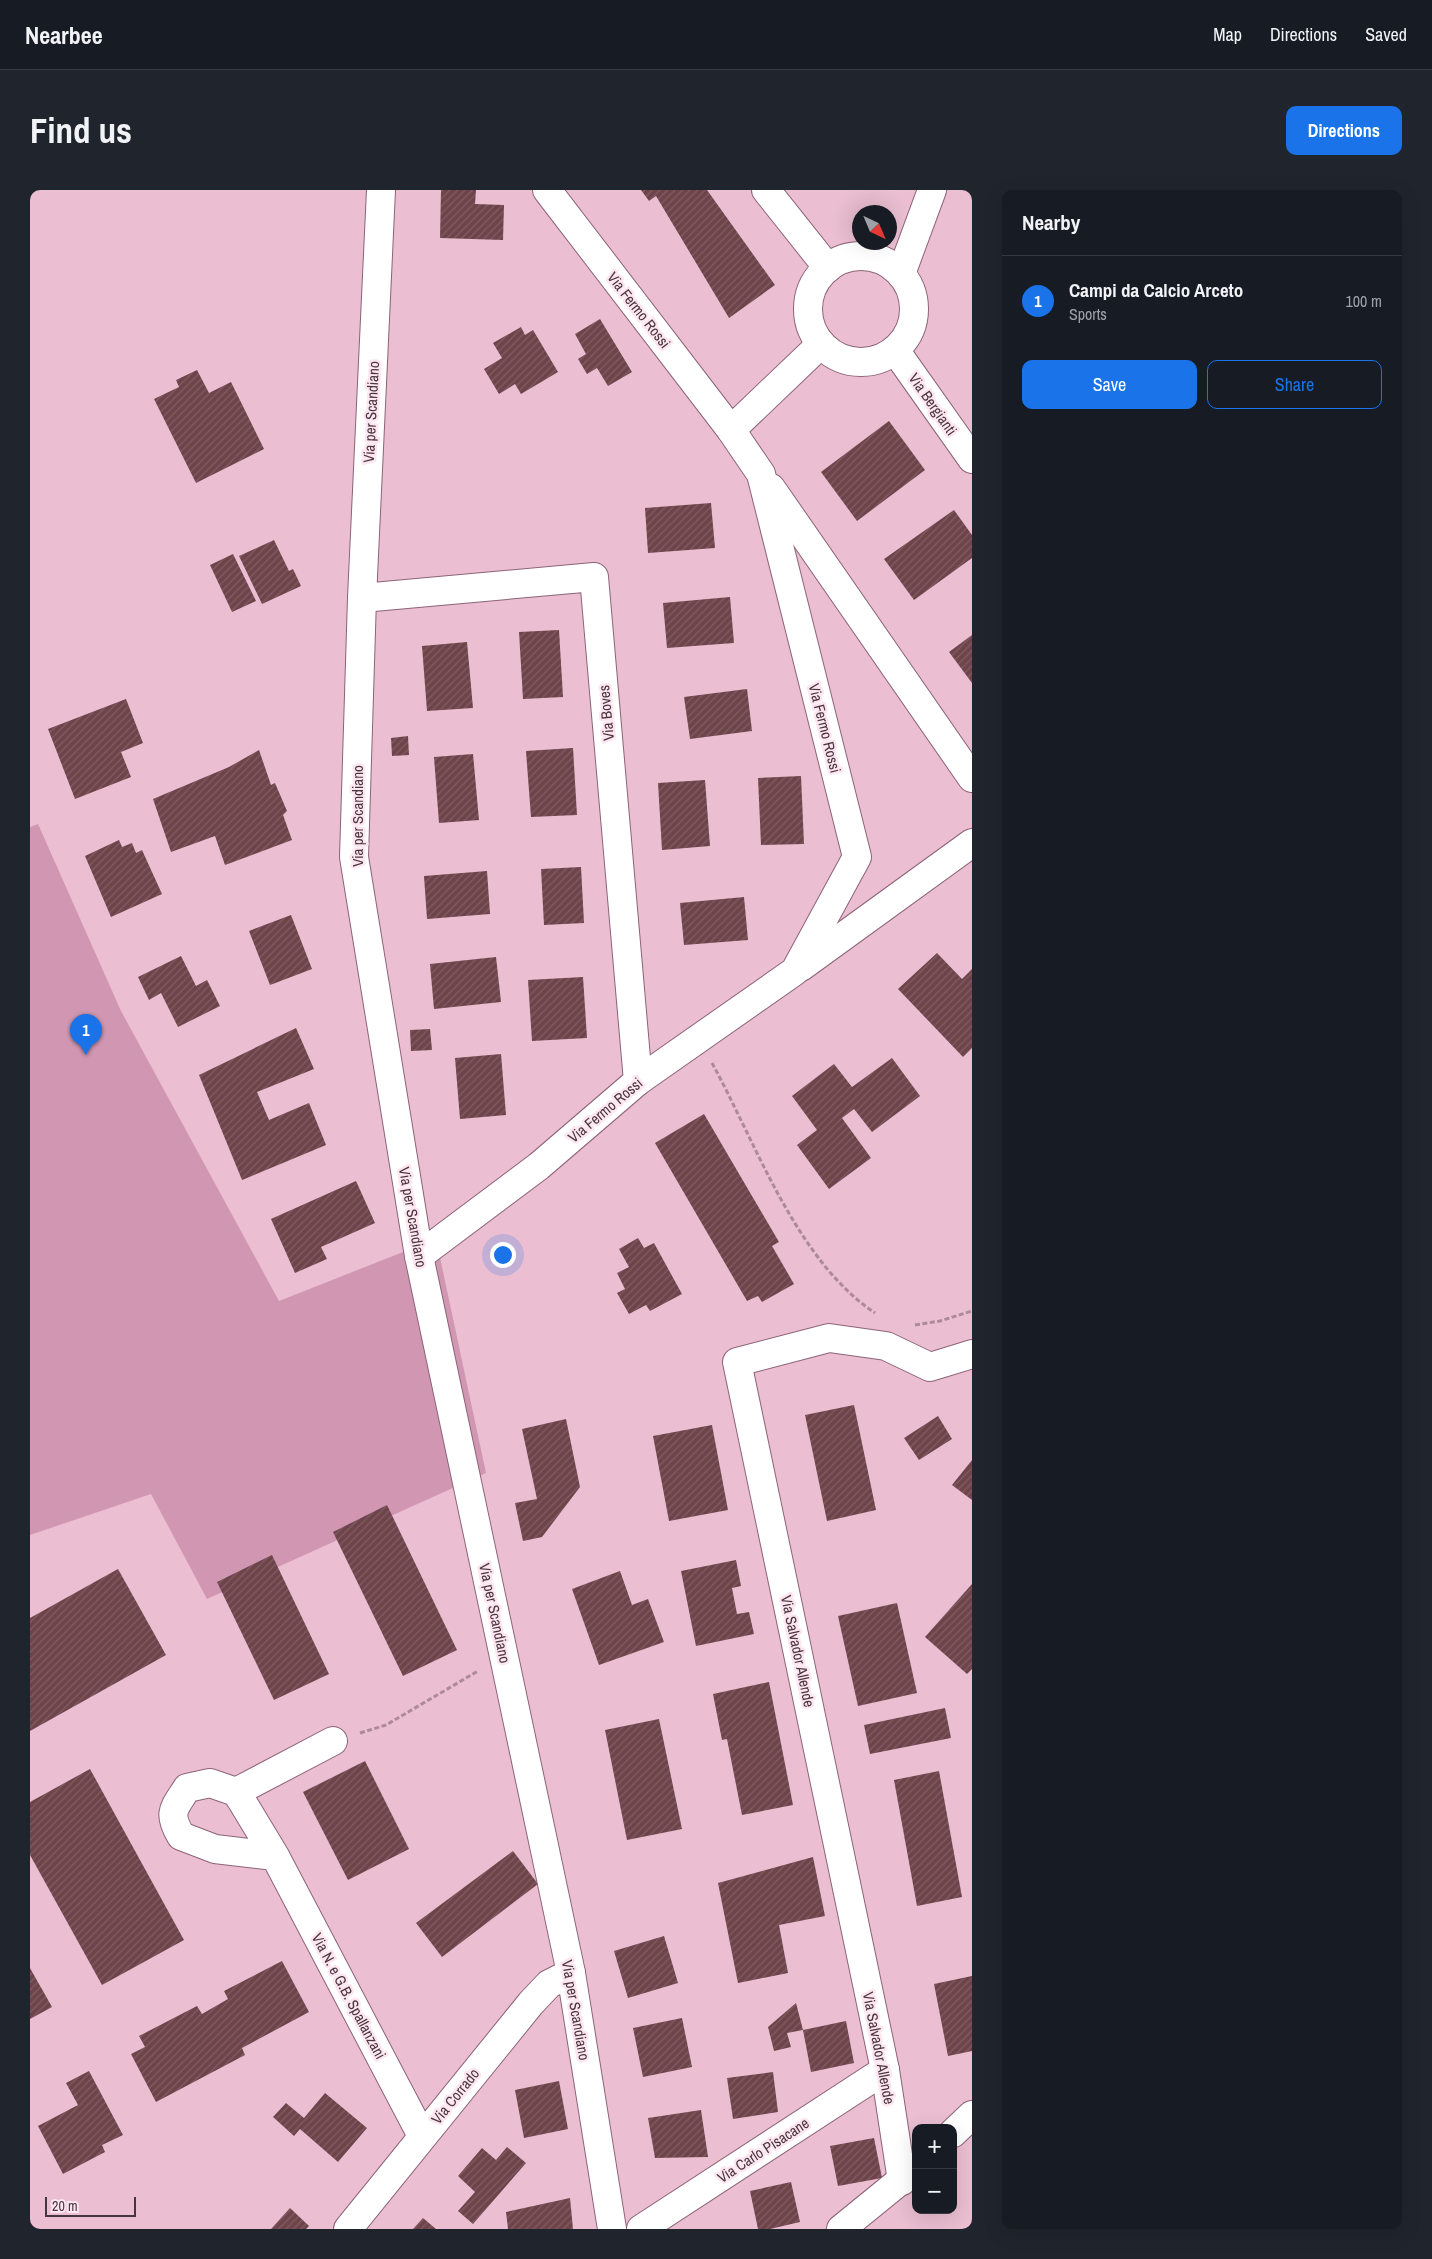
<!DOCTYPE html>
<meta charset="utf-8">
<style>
:root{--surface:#171b24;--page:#20242c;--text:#f1f3f6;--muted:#9ea1a6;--line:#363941;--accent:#1a73e8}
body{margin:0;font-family:"Archivo Narrow",sans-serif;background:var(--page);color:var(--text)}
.controls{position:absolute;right:15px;bottom:15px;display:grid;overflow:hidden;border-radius:10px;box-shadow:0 5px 20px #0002}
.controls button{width:45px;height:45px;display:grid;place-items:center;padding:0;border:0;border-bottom:1px solid var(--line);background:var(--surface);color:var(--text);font:25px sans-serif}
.compass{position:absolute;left:822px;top:15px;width:45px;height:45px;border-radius:50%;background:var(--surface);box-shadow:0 5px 20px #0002;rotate:136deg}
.scale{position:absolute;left:15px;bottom:12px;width:91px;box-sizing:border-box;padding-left:5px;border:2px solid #48363e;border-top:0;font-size:14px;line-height:18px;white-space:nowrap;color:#48363e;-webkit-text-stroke:4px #fde6f0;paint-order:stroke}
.you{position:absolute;left:472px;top:1064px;width:18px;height:18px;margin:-12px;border:4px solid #fff;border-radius:50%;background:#1a73e8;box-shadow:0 0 0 8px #1a73e833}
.badge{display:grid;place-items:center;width:32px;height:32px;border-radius:50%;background:var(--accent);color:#fff;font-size:16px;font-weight:700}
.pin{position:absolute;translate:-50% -41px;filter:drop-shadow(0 1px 2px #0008)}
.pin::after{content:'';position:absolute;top:26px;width:18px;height:15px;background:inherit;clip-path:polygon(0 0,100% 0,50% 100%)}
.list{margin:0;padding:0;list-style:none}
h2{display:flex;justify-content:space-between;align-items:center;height:65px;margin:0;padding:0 20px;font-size:21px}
h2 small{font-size:16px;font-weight:400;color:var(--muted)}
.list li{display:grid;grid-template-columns:32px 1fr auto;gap:15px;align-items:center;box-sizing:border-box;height:90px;padding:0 20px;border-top:1px solid var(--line)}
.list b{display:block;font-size:19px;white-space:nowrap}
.list p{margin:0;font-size:16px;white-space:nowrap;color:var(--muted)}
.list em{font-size:16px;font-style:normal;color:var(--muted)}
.actions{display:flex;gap:10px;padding:15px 20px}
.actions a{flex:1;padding:11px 0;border:1px solid var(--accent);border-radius:10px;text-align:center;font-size:18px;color:var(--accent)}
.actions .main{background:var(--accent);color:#fff}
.map{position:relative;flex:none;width:942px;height:2039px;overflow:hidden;border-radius:10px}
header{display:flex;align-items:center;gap:30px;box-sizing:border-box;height:70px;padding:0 25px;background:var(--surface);border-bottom:1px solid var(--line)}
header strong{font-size:24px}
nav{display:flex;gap:28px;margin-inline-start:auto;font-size:18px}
.intro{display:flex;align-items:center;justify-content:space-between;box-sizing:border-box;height:120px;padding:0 30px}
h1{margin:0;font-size:35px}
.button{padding:12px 22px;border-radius:10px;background:var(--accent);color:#fff;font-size:18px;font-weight:700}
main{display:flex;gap:30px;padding:0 30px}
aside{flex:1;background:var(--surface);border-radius:10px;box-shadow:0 5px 20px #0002}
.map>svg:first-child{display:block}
</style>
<header>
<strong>Nearbee</strong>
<nav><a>Map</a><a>Directions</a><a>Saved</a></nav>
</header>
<div class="intro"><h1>Find us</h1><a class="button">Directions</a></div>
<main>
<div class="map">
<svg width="942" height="2039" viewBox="0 0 942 2039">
<defs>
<pattern id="building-hatch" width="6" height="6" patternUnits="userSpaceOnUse" patternTransform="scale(1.25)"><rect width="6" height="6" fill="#6e444b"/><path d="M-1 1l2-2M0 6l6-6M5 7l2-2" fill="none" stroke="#805d63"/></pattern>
</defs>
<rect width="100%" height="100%" fill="#ebbed2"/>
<polygon fill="#d197b2" points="8,634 91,821 249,1111 406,1049 456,1283 177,1409 121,1304 0,1345 0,637"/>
<g fill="url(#building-hatch)">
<polygon points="411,0 446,0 445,14 474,15 473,50 410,48"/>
<polygon points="611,0 677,0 745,95 699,128 626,6 619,11"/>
<polygon points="570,129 602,182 578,196 567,178 557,184 548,169 556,164 545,144"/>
<polygon points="491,137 495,145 503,140 528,182 491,204 485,194 469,204 454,179 472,168 463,153"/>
<polygon points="167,180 179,203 201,192 234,259 166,293 124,209 149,197 146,190"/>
<polygon points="859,231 895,280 827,331 791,282"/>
<polygon points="681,313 685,358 618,363 615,318"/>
<polygon points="924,320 942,345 942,368 884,410 854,369"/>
<polygon points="244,350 259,381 263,379 271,396 232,414 209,366"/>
<polygon points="203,364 226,411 202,422 180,375"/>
<polygon points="700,407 704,453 637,458 633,413"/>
<polygon points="529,440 533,507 493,509 489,442"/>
<polygon points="942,445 942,493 919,462"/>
<polygon points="437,452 443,518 397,521 392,456"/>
<polygon points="717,499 722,541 660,549 654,507"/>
<polygon points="96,509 113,553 91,562 101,587 45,609 18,539"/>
<polygon points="378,546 379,565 362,566 361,548"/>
<polygon points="543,558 547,625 501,627 496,561"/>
<polygon points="229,560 241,595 245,593 257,621 253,625 262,650 195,675 185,646 141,662 123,609 199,577"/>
<polygon points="443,564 449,630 409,633 404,567"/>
<polygon points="771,586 774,654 731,655 728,588"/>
<polygon points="675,590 680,656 632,660 628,593"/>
<polygon points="89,650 92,657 102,653 106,663 112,660 132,704 81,727 55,666"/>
<polygon points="551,677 554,733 514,735 511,679"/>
<polygon points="457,681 460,724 397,729 394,686"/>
<polygon points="714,707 718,750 654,755 650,713"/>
<polygon points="261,725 282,779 240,795 219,741"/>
<polygon points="907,763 932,789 942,779 942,858 933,867 868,799"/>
<polygon points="151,766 166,796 177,790 190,816 148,837 131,803 119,810 108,787"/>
<polygon points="466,767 471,812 404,819 400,774"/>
<polygon points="553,787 557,848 502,851 498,790"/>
<polygon points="266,838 284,879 227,902 239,930 279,913 296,955 212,990 169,885"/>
<polygon points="400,839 402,860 381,861 380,840"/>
<polygon points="471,864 476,925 430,929 425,868"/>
<polygon points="862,868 890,906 842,942 824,919 812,928 841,968 799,999 767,955 787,940 762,906 804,874 822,897"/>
<polygon points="674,924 749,1052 742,1056 764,1094 732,1112 728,1106 717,1111 625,953"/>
<polygon points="326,991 345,1033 291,1057 297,1069 265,1083 241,1029"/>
<polygon points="608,1048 614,1058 624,1053 652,1104 620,1121 616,1115 599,1124 587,1103 595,1099 587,1083 599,1077 589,1059"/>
<polygon points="824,1215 846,1320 797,1331 775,1225"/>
<polygon points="908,1226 922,1249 889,1270 874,1248"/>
<polygon points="536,1229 550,1297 512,1347 493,1351 485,1313 507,1309 492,1239"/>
<polygon points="682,1235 698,1320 639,1331 623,1246"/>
<polygon points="942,1270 942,1310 922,1295"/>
<polygon points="357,1315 427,1460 373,1486 303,1342"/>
<polygon points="242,1365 299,1484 244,1510 187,1392"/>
<polygon points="706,1370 711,1396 702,1398 707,1424 719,1422 724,1444 666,1456 651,1381"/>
<polygon points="88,1379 136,1465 0,1541 0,1428"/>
<polygon points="590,1381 602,1415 618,1409 634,1452 569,1475 542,1399"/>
<polygon points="942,1394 942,1479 937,1484 895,1447"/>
<polygon points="867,1413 887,1503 828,1516 808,1426"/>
<polygon points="739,1492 763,1615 712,1625 697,1549 692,1550 683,1504"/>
<polygon points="915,1518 921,1548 840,1564 834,1535"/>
<polygon points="629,1529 652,1639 597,1650 575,1540"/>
<polygon points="335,1571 379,1659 318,1690 273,1602"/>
<polygon points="60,1579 154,1750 72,1795 0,1665 0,1612"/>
<polygon points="909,1581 932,1707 887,1716 864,1590"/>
<polygon points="483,1661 508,1694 412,1767 386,1733"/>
<polygon points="783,1667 795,1726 749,1735 758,1783 708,1793 688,1693"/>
<polygon points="634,1746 648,1793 598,1808 584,1761"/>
<polygon points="252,1771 279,1822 212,1858 215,1865 126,1912 101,1864 115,1857 109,1846 167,1816 172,1824 198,1809 194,1801"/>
<polygon points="0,1778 22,1817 0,1829"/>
<polygon points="942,1786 942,1861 918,1866 904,1794"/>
<polygon points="766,1813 773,1840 757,1843 761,1857 744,1861 738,1837"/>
<polygon points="652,1828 662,1877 613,1887 603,1838"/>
<polygon points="816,1831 824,1873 781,1882 773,1840"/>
<polygon points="59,1881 93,1945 72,1955 75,1962 33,1984 8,1936 48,1915 36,1893"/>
<polygon points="743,1882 748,1922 703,1929 697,1888"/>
<polygon points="529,1891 538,1939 494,1948 485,1900"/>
<polygon points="295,1903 337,1938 308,1972 270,1939 264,1946 243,1927 256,1913 274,1928"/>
<polygon points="671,1920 678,1967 625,1968 618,1928"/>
<polygon points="844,1948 852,1988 808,1996 800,1956"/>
<polygon points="477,1957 496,1973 443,2034 428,2021 445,2002 428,1986 452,1958 466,1970"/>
<polygon points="761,1992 770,2032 740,2039 728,2039 720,2001"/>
<polygon points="540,2008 543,2039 478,2039 476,2022"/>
<polygon points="260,2018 279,2036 276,2039 241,2039"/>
<polygon points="393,2028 406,2039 383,2039"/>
</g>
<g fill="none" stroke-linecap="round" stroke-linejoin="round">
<g stroke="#8c6477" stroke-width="30">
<g id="street">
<polyline points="736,0 798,78"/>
<circle cx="831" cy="119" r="53"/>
<polyline points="871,84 902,0"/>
<polyline points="865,160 942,269"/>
<polyline points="701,240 791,154"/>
<polyline points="741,298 942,588"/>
<polyline points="332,408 564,387 608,891"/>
<polyline points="771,777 942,653"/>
<polyline points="389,1066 509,976 608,891 765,781 827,667 731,284 701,240 517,0"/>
<polyline points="206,1602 303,1551"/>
<path d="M 245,1666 L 185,1659 L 151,1646 C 137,1622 144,1619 157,1598 L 180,1593 L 206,1602 L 213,1613 L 245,1666 L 392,1946"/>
<polyline points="923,1943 942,1925"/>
<polyline points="872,1991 855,1880 707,1172 799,1148 856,1156 900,1177 942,1164"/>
<polyline points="318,2039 501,1813 519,1794 541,1783"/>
<polyline points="611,2039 855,1880"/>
<polyline points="811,2039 886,1978"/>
</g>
</g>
<g stroke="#8c6477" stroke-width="30">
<polyline id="secondary" points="351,0 332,408 324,667 389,1066 541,1783 582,2039"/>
</g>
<g stroke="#ad8a99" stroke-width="3" stroke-dasharray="5 2.5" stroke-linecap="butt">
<path d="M 682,873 C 727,955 766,1070 845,1123"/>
<polyline points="885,1135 910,1131 942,1121"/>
<polyline points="330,1543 356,1535 448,1481"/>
</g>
<use href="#street" stroke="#fff" stroke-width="28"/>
<use href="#secondary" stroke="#fff" stroke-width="28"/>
</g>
<g text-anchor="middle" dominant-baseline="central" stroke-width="5" stroke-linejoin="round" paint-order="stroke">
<g font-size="15" fill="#48363e" stroke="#fde6f0">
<text transform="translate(609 120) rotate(52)">Via Fermo Rossi</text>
<text transform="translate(903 214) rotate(55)">Via Bergianti</text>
<text transform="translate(341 222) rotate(-87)">Via per Scandiano</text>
<text transform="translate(576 523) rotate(-95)">Via Boves</text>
<text transform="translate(795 538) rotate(76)">Via Fermo Rossi</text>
<text transform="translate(327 626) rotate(-90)">Via per Scandiano</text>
<text transform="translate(575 920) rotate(-40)">Via Fermo Rossi</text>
<text transform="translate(383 1027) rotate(80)">Via per Scandiano</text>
<text transform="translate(465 1423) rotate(78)">Via per Scandiano</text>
<text transform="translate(768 1461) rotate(78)">Via Salvador Allende</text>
<text transform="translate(319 1806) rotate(62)">Via N. e G.B. Spallanzani</text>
<text transform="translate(546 1820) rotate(80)">Via per Scandiano</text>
<text transform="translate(849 1858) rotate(79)">Via Salvador Allende</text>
<text transform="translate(425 1906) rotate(-51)">Via Corrado</text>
<text transform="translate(733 1960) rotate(-33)">Via Carlo Pisacane</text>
</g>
</g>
</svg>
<div class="controls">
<button>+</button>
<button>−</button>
</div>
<svg class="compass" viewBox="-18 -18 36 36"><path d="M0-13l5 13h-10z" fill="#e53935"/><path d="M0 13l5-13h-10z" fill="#9ea1a6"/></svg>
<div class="scale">20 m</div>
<div class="you"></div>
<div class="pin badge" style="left:56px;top:865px">1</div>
</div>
<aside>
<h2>Nearby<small></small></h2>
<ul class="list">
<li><span class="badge">1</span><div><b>Campi da Calcio Arceto</b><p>Sports</p></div><em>100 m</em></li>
</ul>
<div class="actions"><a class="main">Save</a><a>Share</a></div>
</aside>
</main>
